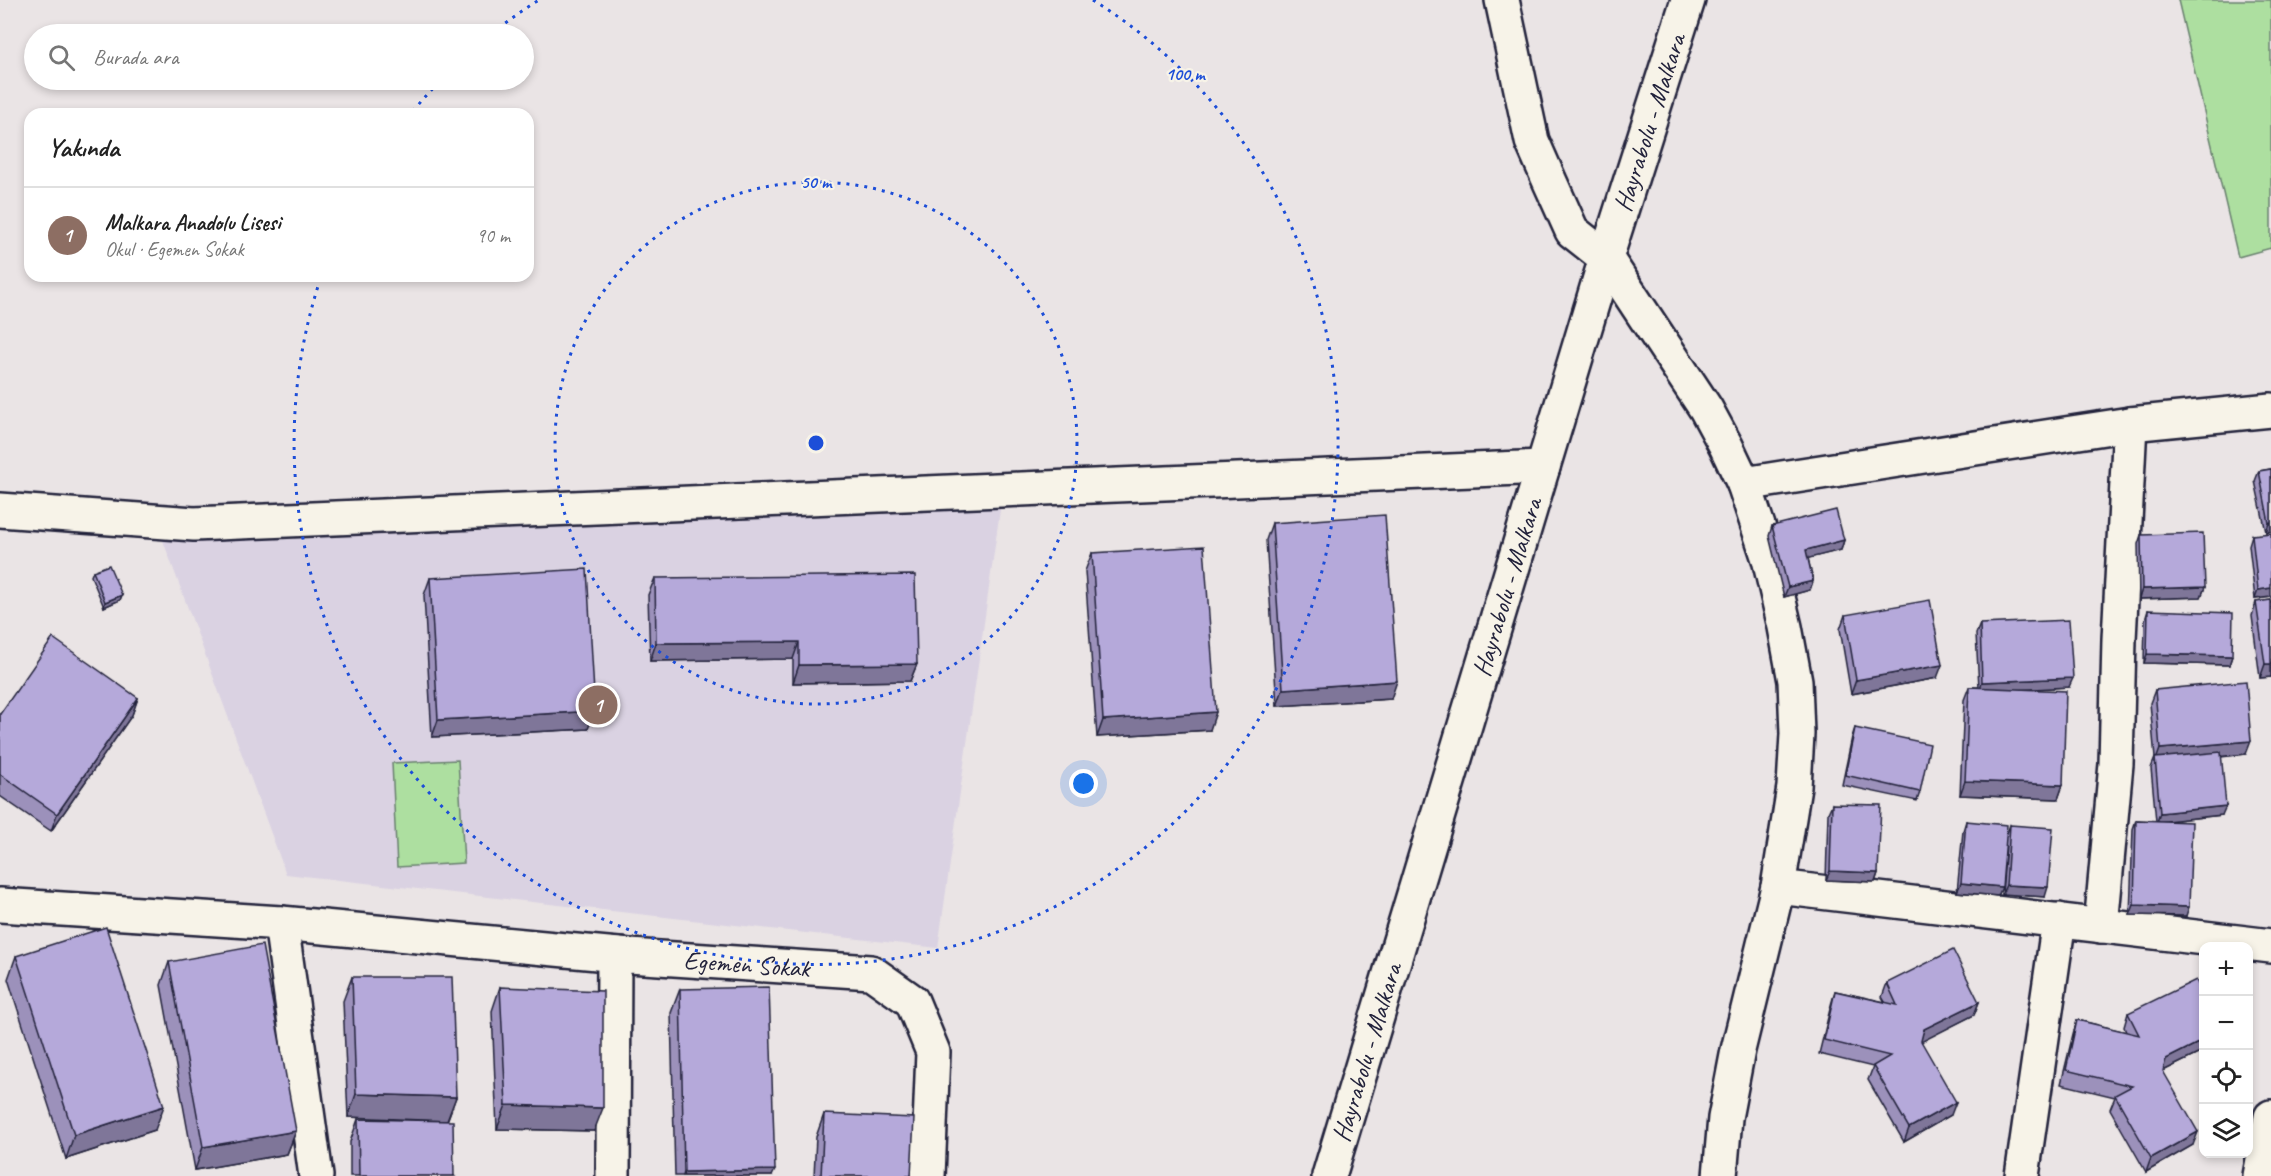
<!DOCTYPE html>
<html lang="tr">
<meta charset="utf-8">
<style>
:root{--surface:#fff;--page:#f6f6f6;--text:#222;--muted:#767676;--line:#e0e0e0;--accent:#c8321e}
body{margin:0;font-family:Caveat,sans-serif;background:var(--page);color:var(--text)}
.controls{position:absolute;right:18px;bottom:18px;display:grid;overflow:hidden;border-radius:12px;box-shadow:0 3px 9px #0003}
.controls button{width:54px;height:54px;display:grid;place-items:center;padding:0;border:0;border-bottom:2px solid var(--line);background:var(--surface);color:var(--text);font:30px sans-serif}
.you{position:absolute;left:1084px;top:784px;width:21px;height:21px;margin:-15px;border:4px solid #fff;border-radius:50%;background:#1a73e8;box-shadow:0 0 0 9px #1a73e833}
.badge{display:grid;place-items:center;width:39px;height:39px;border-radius:50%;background:var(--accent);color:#fff;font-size:20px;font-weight:700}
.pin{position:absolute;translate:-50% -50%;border:3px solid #fff;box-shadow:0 2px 6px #0006}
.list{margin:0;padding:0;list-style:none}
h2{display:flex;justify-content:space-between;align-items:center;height:78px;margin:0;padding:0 24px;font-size:26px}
h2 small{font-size:20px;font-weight:400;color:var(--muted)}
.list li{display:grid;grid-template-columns:39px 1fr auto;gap:18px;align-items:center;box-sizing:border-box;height:96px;padding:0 24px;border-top:2px solid var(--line)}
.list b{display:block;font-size:22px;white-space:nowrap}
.list p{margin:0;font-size:20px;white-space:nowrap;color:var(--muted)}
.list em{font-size:20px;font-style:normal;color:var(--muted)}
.icon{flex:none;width:33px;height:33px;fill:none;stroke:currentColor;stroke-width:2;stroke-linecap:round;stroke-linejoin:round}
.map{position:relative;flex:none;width:2271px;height:1176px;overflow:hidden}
.search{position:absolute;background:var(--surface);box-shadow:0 3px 9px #0003;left:24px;top:24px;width:510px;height:66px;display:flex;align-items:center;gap:15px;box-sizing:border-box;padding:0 21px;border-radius:33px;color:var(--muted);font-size:22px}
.panel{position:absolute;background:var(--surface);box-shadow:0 3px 9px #0003;left:24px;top:108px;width:510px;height:174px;border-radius:18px}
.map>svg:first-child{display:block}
</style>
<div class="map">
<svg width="2271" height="1176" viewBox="0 0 2271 1176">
<rect width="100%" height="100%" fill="#eae4e5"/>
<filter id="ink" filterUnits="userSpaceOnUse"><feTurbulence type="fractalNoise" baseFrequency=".0167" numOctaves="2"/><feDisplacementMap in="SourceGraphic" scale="12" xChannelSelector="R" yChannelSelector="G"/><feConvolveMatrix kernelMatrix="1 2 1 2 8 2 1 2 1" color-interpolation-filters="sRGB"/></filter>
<g filter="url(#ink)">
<polygon fill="#dad2e2" points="1001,503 938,948 286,874 161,535"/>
<g fill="#addfa0" stroke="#68806e" stroke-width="1.5">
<polygon points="2178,0 2271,0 2271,248 2238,257"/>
<polygon points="458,760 464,863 397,867 392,763"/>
</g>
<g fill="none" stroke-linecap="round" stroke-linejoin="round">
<g stroke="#22223b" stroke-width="38">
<g id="street">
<polyline points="1502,0 1532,141 1550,182 1572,231 1606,258 1706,409 1726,446 1744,484 1769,559 1785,627 1795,681 1797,734 1794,787 1778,887 1738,1050 1725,1118 1720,1176"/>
<polyline points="1744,484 2130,424 2271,410"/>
<polyline points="0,510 194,524 1543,467"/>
<polyline points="1778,887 2271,946"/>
<polyline points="0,905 281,923"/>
<polyline points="2101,926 2116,764 2119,639 2130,424"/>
<polyline points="316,1176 281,923 629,956"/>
<path id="s1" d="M 613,1176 L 614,955 L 871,972 L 912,1001 L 933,1052 L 928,1176"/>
<polyline points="2022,1176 2059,920"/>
<polyline points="2260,1176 2271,1117"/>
</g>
</g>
<g stroke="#22223b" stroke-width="38">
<g id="secondary">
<path id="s2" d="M 1329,1176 L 1606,258 L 1688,0"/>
</g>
</g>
<use href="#street" stroke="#f7f3e8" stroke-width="33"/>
<use href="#secondary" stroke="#f7f3e8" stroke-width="33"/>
</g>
<g fill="#9c91bb" stroke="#22223b" stroke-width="1.5">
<polygon points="2271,469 2271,531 2266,532 2255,481 2259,471"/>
<polygon points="1272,523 1391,699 1277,706 1266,540"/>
<polygon points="1772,526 1844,540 1841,550 1808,558 1813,581 1810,590 1784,597 1769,536"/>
<polygon points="2141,535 2205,587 2201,597 2139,599 2138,544"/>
<polygon points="2252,535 2271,597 2255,599 2249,545"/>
<polygon points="1092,553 1210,730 1097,737 1085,571"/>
<polygon points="93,571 122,595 120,600 104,607 91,576"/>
<polygon points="430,578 588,729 432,737 424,595"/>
<polygon points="655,578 917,664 910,681 793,683 793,659 650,661 648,595"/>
<polygon points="2271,600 2271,677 2260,678 2252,616 2256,602"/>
<polygon points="2148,610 2232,656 2229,665 2144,663 2145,620"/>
<polygon points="1845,615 1937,678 1851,694 1840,629"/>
<polygon points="1980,624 2069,687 2028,689 2063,785 2058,799 1960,795 1964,700 1969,687 1979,687 1976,634"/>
<polygon points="2155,690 2246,754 2221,757 2222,815 2167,821 2186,916 2130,915 2133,829 2136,820 2156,821 2151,768 2155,758 2150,703"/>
<polygon points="138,698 132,715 51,831 0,796 0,714"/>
<polygon points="1855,728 1920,792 1917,801 1842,785 1852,737"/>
<polygon points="1832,804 1878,873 1875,882 1826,880 1828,813"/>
<polygon points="1966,821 2007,833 2010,825 2045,897 2002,894 2006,845 2002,887 1998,896 1957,892 1963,831"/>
<polygon points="16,956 155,1130 66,1159 8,979"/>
<polygon points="169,962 296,1131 287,1154 195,1170 161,985"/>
<polygon points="352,977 456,1097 447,1121 348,1117 343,1001"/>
<polygon points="1887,983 1979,1002 1974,1015 1921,1041 1951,1115 1904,1142 1868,1080 1873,1067 1819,1054 1831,1005 1835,991 1885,1002 1882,997"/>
<polygon points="500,987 594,1131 497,1129 492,1011"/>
<polygon points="680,989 772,1176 675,1176 671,1013"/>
<polygon points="2128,1013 2204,1051 2163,1071 2193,1145 2146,1172 2110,1109 2115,1097 2061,1084 2073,1034 2077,1020 2126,1032 2124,1027"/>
<polygon points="824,1114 911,1176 814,1176 816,1137"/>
<polygon points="358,1119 454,1176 350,1176 350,1142"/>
</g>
<g fill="#7f7699" stroke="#22223b" stroke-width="1.5">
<polygon points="2271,522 2271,531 2266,532 2269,523"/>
<polygon points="1844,540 1841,550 1802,560 1806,550"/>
<polygon points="1813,581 1810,590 1784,597 1788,587"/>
<polygon points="2205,587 2201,597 2139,599 2142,589"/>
<polygon points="2271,588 2271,597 2255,599 2258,590"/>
<polygon points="122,595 120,600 104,607 105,602"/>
<polygon points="799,642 793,659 650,661 656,643"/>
<polygon points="2147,654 2232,656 2229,665 2144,663"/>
<polygon points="917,664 910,681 793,683 799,665"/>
<polygon points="2265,664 2271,664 2271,677 2260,678"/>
<polygon points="1942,665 1937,678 1851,694 1856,680"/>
<polygon points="2073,678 2069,687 1979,692 1982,682"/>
<polygon points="1397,681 1391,699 1277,706 1283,689"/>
<polygon points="138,698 132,715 51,831 57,814"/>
<polygon points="595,711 588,729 432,737 438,720"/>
<polygon points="1216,712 1210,730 1097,737 1103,720"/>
<polygon points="2251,741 2246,754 2155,763 2160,749"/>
<polygon points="1965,781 2063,785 2058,799 1960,795"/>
<polygon points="2226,806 2222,815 2157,822 2160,813"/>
<polygon points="1830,871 1878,873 1875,882 1826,880"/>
<polygon points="1961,883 2002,887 1998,896 1957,892"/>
<polygon points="2006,885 2048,887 2045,897 2002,894"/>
<polygon points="2134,905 2189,907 2186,916 2130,915"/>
<polygon points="1979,1002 1974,1015 1919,1043 1924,1029"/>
<polygon points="2204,1040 2204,1051 2161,1072 2166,1059"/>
<polygon points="356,1094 456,1097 447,1121 348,1117"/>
<polygon points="1956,1102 1951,1115 1904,1142 1909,1128"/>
<polygon points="506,1105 603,1108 594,1131 497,1129"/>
<polygon points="164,1106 155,1130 66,1159 74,1135"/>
<polygon points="296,1131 287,1154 195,1170 203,1147"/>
<polygon points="2198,1132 2193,1145 2146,1172 2151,1158"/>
<polygon points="775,1170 772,1176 683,1176 684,1172"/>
</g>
<g fill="#b5a9da" stroke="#22223b" stroke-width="1.5">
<polygon points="2271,469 2271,522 2269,523 2259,471"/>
<polygon points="1836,510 1844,540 1806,550 1813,581 1788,587 1772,526"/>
<polygon points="1385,515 1397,681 1283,689 1272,523"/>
<polygon points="2203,533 2205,587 2142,589 2141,535"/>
<polygon points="2271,533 2271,588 2258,590 2252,535"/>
<polygon points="1204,546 1216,712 1103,720 1092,553"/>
<polygon points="109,565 122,595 105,602 93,571"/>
<polygon points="587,569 595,711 438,720 430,578"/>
<polygon points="915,575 917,664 799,665 799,642 656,643 655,578"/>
<polygon points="1930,600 1942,665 1856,680 1845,615"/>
<polygon points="2271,600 2271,664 2265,664 2256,602"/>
<polygon points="2148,610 2233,613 2232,656 2147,654"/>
<polygon points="2069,620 2073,678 1982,682 1980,624"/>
<polygon points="53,638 138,698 57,814 0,774 0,714"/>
<polygon points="2246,681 2251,741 2160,749 2155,690"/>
<polygon points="1969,687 2066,691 2063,785 1965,781"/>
<polygon points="1855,728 1930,744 1920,792 1845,775"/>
<polygon points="2221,752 2226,806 2160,813 2155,758"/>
<polygon points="1832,804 1881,805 1878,873 1830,871"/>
<polygon points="2136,820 2192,822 2189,907 2134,905"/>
<polygon points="1966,821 2007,825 2002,887 1961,883"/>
<polygon points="2010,825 2053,828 2048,887 2006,885"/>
<polygon points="106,927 164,1106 74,1135 16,956"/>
<polygon points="262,945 296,1131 203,1147 169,962"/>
<polygon points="1953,950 1979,1002 1924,1029 1921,1041 1956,1102 1909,1128 1873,1066 1890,1056 1824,1040 1835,991 1897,1005 1887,983"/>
<polygon points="352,977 452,977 456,1097 356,1094"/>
<polygon points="2196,980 2204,996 2204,1040 2166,1059 2163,1071 2198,1132 2151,1158 2115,1095 2132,1086 2066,1070 2077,1020 2139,1035 2128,1013"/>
<polygon points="500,987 603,991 603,1108 506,1105"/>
<polygon points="769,987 775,1170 684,1172 680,989"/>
<polygon points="824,1114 914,1118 911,1176 821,1176"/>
<polygon points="358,1119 453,1121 454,1176 359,1176"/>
</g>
</g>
<g fill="none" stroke="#1d4ed8" stroke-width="3" stroke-dasharray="3 6">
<circle cx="816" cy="443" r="261"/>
<path d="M413 111A522 522 0 0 1 441 80M491 34A522 522 0 0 1 539 0M1093 0A522 522 0 1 1 321 277"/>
</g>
<g text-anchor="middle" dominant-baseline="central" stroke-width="4.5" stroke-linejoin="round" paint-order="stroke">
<g font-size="26" fill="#22223b" stroke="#f7f3e8">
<text stroke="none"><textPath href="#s2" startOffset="1101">Hayrabolu - Malkara</textPath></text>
<text stroke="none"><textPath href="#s2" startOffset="615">Hayrabolu - Malkara</textPath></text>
<text stroke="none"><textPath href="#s1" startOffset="354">Egemen Sokak</textPath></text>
<text stroke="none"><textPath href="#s2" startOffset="129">Hayrabolu - Malkara</textPath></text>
</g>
</g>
<circle cx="816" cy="443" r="9" fill="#1d4ed8" stroke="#f7f3e8" stroke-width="3"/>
<g font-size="18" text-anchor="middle" font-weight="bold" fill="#1d4ed8" stroke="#f7f3e8" stroke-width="4.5" stroke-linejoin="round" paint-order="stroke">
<text x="1185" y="80">100 m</text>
<text x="816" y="188">50 m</text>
</g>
</svg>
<div class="controls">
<button>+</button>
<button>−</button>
<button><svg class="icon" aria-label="locate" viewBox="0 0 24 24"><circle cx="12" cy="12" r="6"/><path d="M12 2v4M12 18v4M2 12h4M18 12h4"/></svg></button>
<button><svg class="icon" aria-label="layers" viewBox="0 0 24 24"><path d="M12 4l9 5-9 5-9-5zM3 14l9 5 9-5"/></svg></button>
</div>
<div class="you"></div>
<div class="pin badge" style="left:598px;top:705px;background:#8d6e63">1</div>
<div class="search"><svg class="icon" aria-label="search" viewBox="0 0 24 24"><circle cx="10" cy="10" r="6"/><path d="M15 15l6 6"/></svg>Burada ara</div>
<section class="panel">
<h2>Yakında<small></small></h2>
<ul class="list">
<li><span class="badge" style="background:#8d6e63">1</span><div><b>Malkara Anadolu Lisesi</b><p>Okul · Egemen Sokak</p></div><em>90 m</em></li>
</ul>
</section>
</div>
